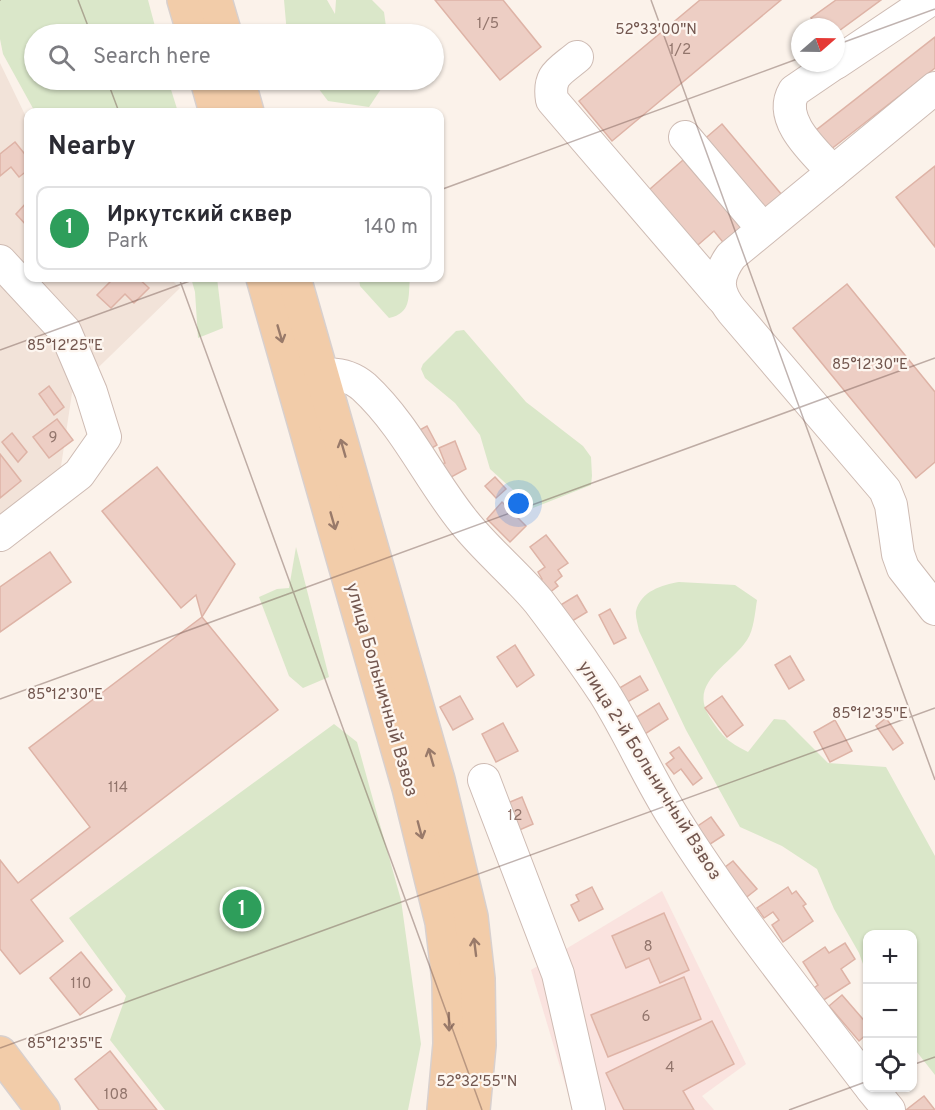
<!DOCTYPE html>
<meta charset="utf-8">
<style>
:root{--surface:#fff;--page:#f7f7f7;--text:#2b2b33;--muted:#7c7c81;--line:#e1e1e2;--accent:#0b8043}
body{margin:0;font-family:Overpass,sans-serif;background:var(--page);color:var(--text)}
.controls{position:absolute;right:18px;bottom:18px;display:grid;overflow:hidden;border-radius:12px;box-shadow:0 2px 4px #0004}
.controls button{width:54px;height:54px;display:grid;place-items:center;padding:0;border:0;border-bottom:2px solid var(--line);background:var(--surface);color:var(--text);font:30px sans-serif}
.compass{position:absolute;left:791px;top:18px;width:54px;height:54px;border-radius:50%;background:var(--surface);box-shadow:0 2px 4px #0004;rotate:70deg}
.you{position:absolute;left:519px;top:504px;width:21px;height:21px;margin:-15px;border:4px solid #fff;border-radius:50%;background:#1a73e8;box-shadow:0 0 0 9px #1a73e833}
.badge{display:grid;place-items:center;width:39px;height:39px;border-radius:50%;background:var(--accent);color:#fff;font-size:20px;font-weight:700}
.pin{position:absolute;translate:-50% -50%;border:3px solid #fff;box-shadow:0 2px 6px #0006}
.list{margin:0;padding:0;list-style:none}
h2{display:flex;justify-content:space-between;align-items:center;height:78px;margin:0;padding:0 24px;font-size:26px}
h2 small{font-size:20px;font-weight:400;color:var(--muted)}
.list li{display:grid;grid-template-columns:39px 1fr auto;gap:18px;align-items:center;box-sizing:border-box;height:84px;margin:0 12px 12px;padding:0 12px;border:2px solid var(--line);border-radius:12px}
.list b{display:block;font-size:22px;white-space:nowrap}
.list p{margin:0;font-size:20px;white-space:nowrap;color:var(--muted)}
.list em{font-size:20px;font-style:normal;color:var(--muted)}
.icon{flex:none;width:33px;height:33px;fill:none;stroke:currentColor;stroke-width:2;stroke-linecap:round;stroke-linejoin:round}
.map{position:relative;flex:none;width:935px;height:1110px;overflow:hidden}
.search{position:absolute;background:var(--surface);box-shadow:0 2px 4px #0004;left:24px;top:24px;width:420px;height:66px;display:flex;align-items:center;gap:15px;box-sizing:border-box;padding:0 21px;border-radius:33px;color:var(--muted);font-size:22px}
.panel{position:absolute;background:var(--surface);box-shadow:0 2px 4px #0004;left:24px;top:108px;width:420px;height:174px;border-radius:12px}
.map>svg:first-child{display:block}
</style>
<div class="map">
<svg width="935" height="1110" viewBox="0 0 935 1110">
<rect width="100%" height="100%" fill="#fbf2ea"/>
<polygon fill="#f2e3d9" points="0,63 28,121 28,278 170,278 180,288 72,393 60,473 0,517"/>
<polygon fill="#fae3df" points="662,891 746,1064 702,1096 714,1110 573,1110 531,970"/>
<g fill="#dae7c9">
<polygon points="0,0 148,0 157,34 34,34 34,80 168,80 178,112 35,112 3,54 0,39"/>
<polygon points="284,0 327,0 335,14 336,0 372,0 384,12 387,34 287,34"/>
<polygon points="312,80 387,80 369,107 328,101"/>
<polygon points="191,278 217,278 223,328 198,338 195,292"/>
<path d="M 359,278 L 410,278 C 408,297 412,313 389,318 L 360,286 Z"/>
<polygon points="464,330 526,402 583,446 591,457 592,476 591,485 533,508 490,469 480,435 455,403 425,378 421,369 423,364 456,331"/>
<polygon points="296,547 329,677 303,688 289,676 259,597 277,589 289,588"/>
<path d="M 679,582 L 735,585 L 757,600 C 755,612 754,630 747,640 C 730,666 686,683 711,719 C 724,738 727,741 748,752 L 774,719 L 785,720 L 828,763 L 886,767 L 935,856 L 935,1075 L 913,1047 L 912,934 L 868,934 L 867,975 L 859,953 L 834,909 L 817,869 L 782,846 L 740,827 L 686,730 L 639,631 C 638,625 635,616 636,611 C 641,591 662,585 679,582 Z"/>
<polygon points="334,724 357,742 401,900 421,1044 408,1110 165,1110 110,1040 126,996 69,918"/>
</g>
<g fill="#edcec4" stroke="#deb3a6" stroke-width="1.5">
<polygon points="435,0 503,0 541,47 500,80"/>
<polygon points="700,0 781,0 612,141 579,101"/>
<polygon points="836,0 881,0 836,33 836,27 818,27 811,18"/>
<polygon points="935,37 935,68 830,150 815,131"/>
<polygon points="722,124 782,195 761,213 701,142"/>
<polygon points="15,142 28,158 28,170 19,177 11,167 0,176 0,154"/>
<polygon points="683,160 744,230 726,246 714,231 691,251 642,196"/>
<polygon points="935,166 935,247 896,197"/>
<polygon points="28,201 28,227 16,214"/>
<polygon points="114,278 138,278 149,288 134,303 125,294 111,308 97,295"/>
<polygon points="847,284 935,392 935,462 916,478 793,328"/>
<polygon points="49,386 64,407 54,415 39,394"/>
<polygon points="57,419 73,440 49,458 33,437"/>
<polygon points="427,426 437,445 427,451 416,432"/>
<polygon points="12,433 27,452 18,462 2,442"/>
<polygon points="455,441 466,469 444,481 438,465 445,463 439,448"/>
<polygon points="0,454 21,481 0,498"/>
<polygon points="157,467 235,564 202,617 196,595 181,608 102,511"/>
<polygon points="495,477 506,489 496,498 485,486"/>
<polygon points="502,502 526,526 510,542 487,519"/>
<polygon points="546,535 568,563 558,570 562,576 555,582 558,586 549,593 540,581 542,579 538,572 545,567 530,547"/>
<polygon points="50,552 71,582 0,632 0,587"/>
<polygon points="577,595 587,612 564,626 554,609"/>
<polygon points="610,609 626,638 614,644 599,615"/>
<polygon points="202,617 278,710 31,900 63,941 20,974 0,949 0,860 18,883 90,827 29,748"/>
<polygon points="515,645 534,675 517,687 497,657"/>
<polygon points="790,656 804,680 789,689 775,665"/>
<polygon points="640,676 648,690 624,704 616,690"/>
<polygon points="460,696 473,719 453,730 440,707"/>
<polygon points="722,696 743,725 727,737 705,708"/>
<polygon points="659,703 668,719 645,734 635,718"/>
<polygon points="886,718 903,743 893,750 876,726"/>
<polygon points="835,720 852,751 830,762 814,732"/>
<polygon points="503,723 518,751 496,762 482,734"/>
<polygon points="679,747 702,778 693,785 681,769 674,774 666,764 674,758 670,753"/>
<polygon points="522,797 533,824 508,835 496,808"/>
<polygon points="711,817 724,835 701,850 689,832"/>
<polygon points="733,861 757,889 743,900 720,871"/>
<polygon points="592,887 603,909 579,921 571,905 579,901 576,895"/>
<polygon points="788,887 792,894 796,891 806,904 803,906 813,921 783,942 772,925 779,920 773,912 764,918 757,908"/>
<polygon points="664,913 689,970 660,983 649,958 626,968 612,936"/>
<polygon points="845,943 855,959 841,969 850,983 816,1005 808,992 818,985 803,962 825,947 829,953"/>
<polygon points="81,952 112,990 80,1015 50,978"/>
<polygon points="684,977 701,1019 608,1057 591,1015"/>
<polygon points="842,995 868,1025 868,1033 859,1041 829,1006"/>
<polygon points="712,1021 734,1064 683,1091 694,1110 624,1110 606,1073"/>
<polygon points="110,1051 157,1110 99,1110 75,1079"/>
<polygon points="924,1096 935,1110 906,1110"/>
</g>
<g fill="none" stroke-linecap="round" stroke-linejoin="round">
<g stroke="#cebbb3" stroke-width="34">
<g id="minor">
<path d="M 577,57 C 559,72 548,75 552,100 L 722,298"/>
<polyline points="836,63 930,0"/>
<path d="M 935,88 L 731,256 C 716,277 716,291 732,311 L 885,490 L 891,505 L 898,554 L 903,568 L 935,609"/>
<polyline points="685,137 763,229"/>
<path d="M 833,172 C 815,152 777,120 794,91 L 835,63"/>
<polyline points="0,261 65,331 91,392 105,437 79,474 0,535"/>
<path d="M 322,375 C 338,373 351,376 364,387 C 406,426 429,479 464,522 C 487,551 516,574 539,602 C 561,631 583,661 603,691 C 629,732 648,777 674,818 C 732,911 802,997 868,1084"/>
<polyline points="484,780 558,974 589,1110"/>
<polyline points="871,1088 889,1110"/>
</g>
</g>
<g stroke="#d8d0ce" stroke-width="36">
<g id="major">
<polyline points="184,0 194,34"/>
<polyline points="215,0 225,34"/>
<polyline points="207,80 216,112"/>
<polyline points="238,80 247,112"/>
<polyline points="263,278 409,788 442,922 449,981 450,1044 444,1110"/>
<polyline points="294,278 438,780 471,917 478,979 479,1045 473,1110"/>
<polyline points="0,1053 43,1110"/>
</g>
</g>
<use href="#minor" stroke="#fff" stroke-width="32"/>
<use href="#major" stroke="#f2cca9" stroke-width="33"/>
</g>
<defs><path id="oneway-shaft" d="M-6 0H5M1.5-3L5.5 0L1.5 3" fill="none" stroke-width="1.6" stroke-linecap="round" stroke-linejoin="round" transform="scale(1.5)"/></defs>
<g stroke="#997a6a">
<use href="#oneway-shaft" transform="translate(280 334) rotate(74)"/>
<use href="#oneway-shaft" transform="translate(343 448) rotate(-106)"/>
<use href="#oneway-shaft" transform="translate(333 521) rotate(74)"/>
<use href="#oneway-shaft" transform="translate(431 757) rotate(-106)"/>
<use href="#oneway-shaft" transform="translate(420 830) rotate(75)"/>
<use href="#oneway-shaft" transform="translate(475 947) rotate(-97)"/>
<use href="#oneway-shaft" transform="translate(449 1022) rotate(89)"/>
</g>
<path fill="none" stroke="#73574f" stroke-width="1.5" stroke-opacity="0.45" d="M 0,0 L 1,0M 78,0 L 91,34M 651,0 L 935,780M 836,45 L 935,9M 107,80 L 119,112M 440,190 L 800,58M 179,278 L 482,1110M 0,350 L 198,278M 0,699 L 935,358M 0,1048 L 935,708M 912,1065 L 935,1057M 789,1110 L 868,1081"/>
<g text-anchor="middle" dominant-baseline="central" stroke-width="4.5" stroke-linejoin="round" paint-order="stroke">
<g font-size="15" fill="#92756c">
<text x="488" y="24">1/5</text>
<text x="680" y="50">1/2</text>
<text x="53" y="438">9</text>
<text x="118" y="788">114</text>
<text x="515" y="816">12</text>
<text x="648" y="947">8</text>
<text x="81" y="984">110</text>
<text x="646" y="1017">6</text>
<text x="670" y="1068">4</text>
<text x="116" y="1095">108</text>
</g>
<g font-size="18" fill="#73574f" stroke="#fdf6f0">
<text transform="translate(381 690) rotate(74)">улица Больничный Взвоз</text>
<text transform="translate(649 771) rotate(58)">улица 2-й Больничный Взвоз</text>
</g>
</g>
<g font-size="15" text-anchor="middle" fill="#73574f" stroke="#fdf6f0" stroke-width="4.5" stroke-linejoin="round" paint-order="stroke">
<text x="656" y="34">52°33'00"N</text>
<text x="65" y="350">85°12'25"E</text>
<text x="870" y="369">85°12'30"E</text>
<text x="65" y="699">85°12'30"E</text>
<text x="870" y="718">85°12'35"E</text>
<text x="65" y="1048">85°12'35"E</text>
<text x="477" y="1086">52°32'55"N</text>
</g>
</svg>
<div class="controls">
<button>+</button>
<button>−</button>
<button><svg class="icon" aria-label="locate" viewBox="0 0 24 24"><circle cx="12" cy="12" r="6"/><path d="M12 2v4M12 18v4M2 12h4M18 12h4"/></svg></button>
</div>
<svg class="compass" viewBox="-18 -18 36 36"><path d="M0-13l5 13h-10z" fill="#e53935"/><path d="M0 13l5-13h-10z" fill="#7c7c81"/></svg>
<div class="you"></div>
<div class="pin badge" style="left:242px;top:909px;background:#2e9e5b">1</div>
<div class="search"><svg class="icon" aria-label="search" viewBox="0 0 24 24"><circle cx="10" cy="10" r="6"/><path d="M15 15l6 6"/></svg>Search here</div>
<section class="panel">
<h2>Nearby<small></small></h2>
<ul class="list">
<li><span class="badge" style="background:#2e9e5b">1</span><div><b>Иркутский сквер</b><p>Park</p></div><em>140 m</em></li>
</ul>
</section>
</div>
